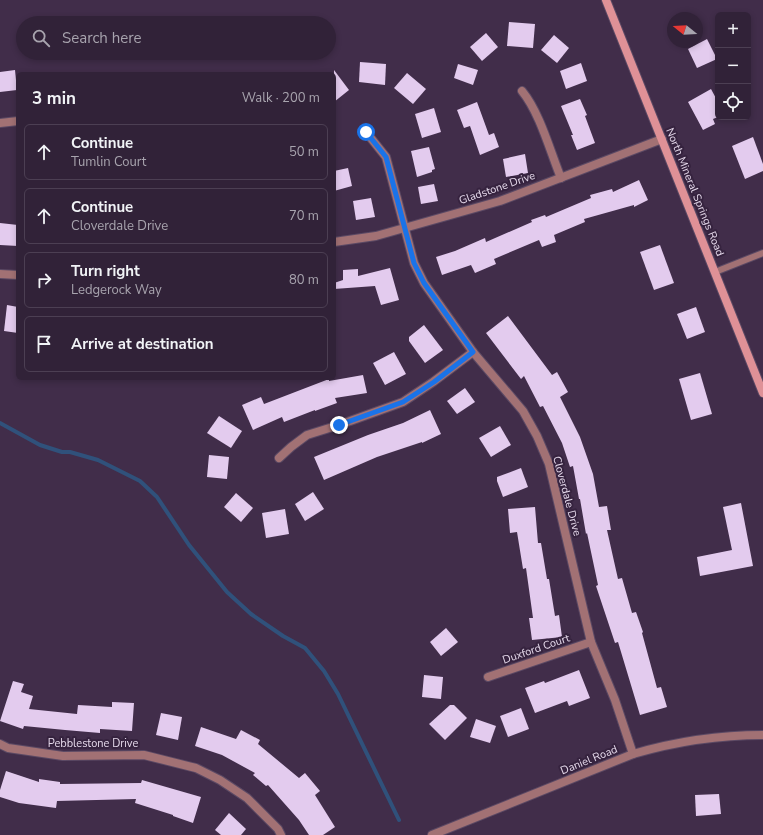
<!DOCTYPE html>
<meta charset="utf-8">
<style>
:root{--surface:#312238;--page:#3d2f43;--text:#f1f3f6;--muted:#a8a4ae;--line:#4c3f53}
body{margin:0;font-family:"Nunito Sans",sans-serif;background:var(--page);color:var(--text)}
.controls{position:absolute;right:12px;top:12px;display:grid;overflow:hidden;border-radius:6px;box-shadow:0 2px 6px #0003}
.controls button{width:36px;height:36px;display:grid;place-items:center;padding:0;border:0;border-bottom:1px solid var(--line);background:var(--surface);color:var(--text);font:20px sans-serif}
.compass{position:absolute;left:667px;top:12px;width:36px;height:36px;border-radius:50%;background:var(--surface);box-shadow:0 2px 6px #0003;rotate:288deg}
.stop{position:absolute;width:12px;height:12px;margin:-9px;border:3px solid #1a73e8;border-radius:50%;background:#fff}
.stop.end{background:#1a73e8;border-color:#fff;box-shadow:0 1px 4px #0008}
.list{margin:0;padding:0;list-style:none}
h2{display:flex;justify-content:space-between;align-items:center;height:52px;margin:0;padding:0 16px;font-size:17px}
h2 small{font-size:13px;font-weight:400;color:var(--muted)}
.list li{display:grid;grid-template-columns:26px 1fr auto;gap:12px;align-items:center;box-sizing:border-box;height:56px;margin:0 8px 8px;padding:0 8px;border:1px solid var(--line);border-radius:6px}
.list b{display:block;font-size:15px;white-space:nowrap}
.list p{margin:0;font-size:13px;white-space:nowrap;color:var(--muted)}
.list em{font-size:13px;font-style:normal;color:var(--muted)}
.icon{flex:none;width:22px;height:22px;fill:none;stroke:currentColor;stroke-width:2;stroke-linecap:round;stroke-linejoin:round}
.map{position:relative;flex:none;width:763px;height:835px;overflow:hidden}
.search{position:absolute;background:var(--surface);box-shadow:0 2px 6px #0003;left:16px;top:16px;width:320px;height:44px;display:flex;align-items:center;gap:10px;box-sizing:border-box;padding:0 14px;border-radius:22px;color:var(--muted);font-size:15px}
.panel{position:absolute;background:var(--surface);box-shadow:0 2px 6px #0003;left:16px;top:72px;width:320px;height:308px;border-radius:6px}
.map>svg:first-child{display:block}
</style>
<div class="map">
<svg width="763" height="835" viewBox="0 0 763 835">
<rect width="100%" height="100%" fill="#412d4a"/>
<g fill="none" stroke-linecap="round" stroke-linejoin="round">
<polyline stroke="#30517b" stroke-width="4" points="0,423 40,445 62,452 70,452 98,460 140,481 157,497 189,545 227,592 251,614 283,636 305,648 324,671 338,694 399,820"/>
</g>
<g fill="#e3cbee">
<polygon points="509,22 535,24 533,48 507,46"/>
<polygon points="486,33 498,47 482,61 470,47"/>
<polygon points="554,35 569,48 557,63 541,50"/>
<polygon points="707,39 717,59 697,68 688,49"/>
<polygon points="360,62 386,64 385,85 359,82"/>
<polygon points="581,63 587,81 566,89 560,71"/>
<polygon points="458,64 478,70 473,85 454,78"/>
<polygon points="15,70 17,90 0,92 0,72"/>
<polygon points="334,70 349,90 334,102"/>
<polygon points="407,73 426,89 413,104 394,88"/>
<polygon points="711,89 718,102 718,117 713,119 715,124 703,130 688,102"/>
<polygon points="580,99 587,115 585,116 595,143 577,150 571,135 573,135 561,106"/>
<polygon points="477,102 489,135 494,133 499,147 480,155 470,126 464,128 457,110"/>
<polygon points="434,108 441,132 422,138 415,114"/>
<polygon points="753,137 763,164 763,171 745,179 732,146"/>
<polygon points="429,147 435,169 432,170 432,172 417,177 411,151"/>
<polygon points="525,154 528,173 506,177 503,159"/>
<polygon points="348,168 352,186 334,191 334,171"/>
<polygon points="639,180 648,200 634,207 634,205 584,219 585,222 554,235 556,242 542,247 539,240 494,259 496,264 475,273 471,265 442,275 436,257 455,251 485,238 486,242 532,222 531,220 545,215 546,217 591,198 590,195 612,189 613,192"/>
<polygon points="434,184 438,201 421,204 418,187"/>
<polygon points="371,198 375,217 356,220 353,201"/>
<polygon points="0,223 18,225 18,246 0,245"/>
<polygon points="660,245 674,283 654,290 640,252"/>
<polygon points="390,268 399,300 381,305 375,286 334,289 334,283 343,280 343,270 358,269 358,276"/>
<polygon points="7,305 18,307 18,333 4,331"/>
<polygon points="696,307 705,332 687,339 677,314"/>
<polygon points="508,316 552,375 557,372 568,392 560,397 580,437 593,474 599,507 607,506 611,530 607,530 618,579 622,578 632,613 636,612 643,632 642,633 657,688 661,687 667,707 640,715 618,642 615,643 596,586 598,585 587,533 586,534 580,499 579,499 573,466 570,467 562,443 543,406 540,407 524,376 521,379 486,333"/>
<polygon points="424,325 443,350 425,363 409,341 409,337"/>
<polygon points="394,352 406,374 385,385 373,363"/>
<polygon points="700,373 712,414 691,420 679,379"/>
<polygon points="363,375 367,393 335,398 337,403 315,411 315,410 284,422 282,417 253,430 242,405 261,397 264,404 329,379 329,381"/>
<polygon points="465,388 475,402 457,414 447,401"/>
<polygon points="430,410 441,434 422,443 422,442 377,457 324,480 314,457 368,435 403,423"/>
<polygon points="219,416 242,431 231,448 207,433"/>
<polygon points="500,426 511,445 491,457 479,438"/>
<polygon points="209,455 229,457 227,479 207,477"/>
<polygon points="521,468 528,487 503,497 497,481 497,477"/>
<polygon points="313,492 324,509 305,521 295,504"/>
<polygon points="236,493 253,508 241,522 224,507"/>
<polygon points="741,503 753,566 700,576 697,557 732,550 723,507"/>
<polygon points="535,507 538,543 541,543 547,579 549,579 555,616 559,615 562,637 532,640 529,618 533,618 526,568 523,569 517,532 510,533 508,509"/>
<polygon points="285,509 289,534 266,538 262,513"/>
<polygon points="446,628 458,642 441,656 430,642"/>
<polygon points="579,670 590,698 569,706 567,701 535,713 525,688 544,681 545,683"/>
<polygon points="424,675 443,677 441,699 422,697"/>
<polygon points="13,681 24,684 21,692 33,696 29,709 77,714 78,705 112,707 112,702 134,703 132,731 100,729 100,733 65,730 24,726 23,729 0,721"/>
<polygon points="450,705 454,705 467,718 445,740 429,724"/>
<polygon points="521,708 529,729 508,737 500,716"/>
<polygon points="161,713 182,717 178,740 156,735"/>
<polygon points="476,719 496,726 490,743 470,737"/>
<polygon points="201,727 236,739 241,730 260,740 258,744 299,778 305,773 320,791 315,795 335,827 323,835 309,835 299,820 268,785 266,786 253,775 255,773 222,755 195,746"/>
<polygon points="6,771 39,782 39,779 60,782 60,784 141,783 142,780 201,797 193,823 173,816 173,815 135,803 136,799 57,801 56,808 19,803 0,797 0,790"/>
<polygon points="719,794 721,814 696,816 695,795"/>
<polygon points="229,813 246,829 241,835 221,835 215,830"/>
</g>
<g fill="none" stroke-linecap="round" stroke-linejoin="round">
<g stroke="#5b4964" stroke-width="8">
<polyline id="lane" points="715,272 763,253"/>
</g>
<g stroke="#5b4964" stroke-width="10">
<g id="street">
<path d="M 522,91 C 540,113 550,151 561,178"/>
<polyline points="0,123 18,121"/>
<polyline points="366,132 386,157 414,263 424,283 473,352 523,411 537,436 549,464 591,642 615,700 633,754"/>
<polyline points="334,242 376,236 500,201 662,139"/>
<polyline points="0,274 18,275"/>
<polyline points="279,458 291,447 307,435 339,425 403,402 433,382 473,352"/>
<polyline points="488,677 591,642"/>
<polyline points="0,744 8,748 63,756 144,755 196,768 220,780 247,798 278,829 281,835"/>
<path d="M 432,835 L 633,754 C 674,742 719,735 763,735"/>
</g>
</g>
<g stroke="#5b4964" stroke-width="10">
<polyline id="secondary" points="606,0 763,393"/>
</g>
<use href="#lane" stroke="#a27174" stroke-width="6"/>
<use href="#street" stroke="#a27174" stroke-width="8"/>
<use href="#secondary" stroke="#df9197" stroke-width="8"/>
</g>
<g fill="none" stroke-linecap="round" stroke-linejoin="round">
<polyline stroke="#1a73e8" stroke-width="5" points="339,425 403,402 434,382 473,352 424,283 414,263 386,157 366,132"/>
</g>
<g text-anchor="middle" dominant-baseline="central" stroke-width="4" stroke-linejoin="round" paint-order="stroke">
<g font-size="11" fill="#e5d9eb" stroke="#36233f">
<text transform="translate(497 188) rotate(-19)">Gladstone Drive</text>
<text transform="translate(695 192) rotate(68)">North Mineral Springs Road</text>
<text transform="translate(567 496) rotate(75)">Cloverdale Drive</text>
<text transform="translate(536 649) rotate(-19)">Duxford Court</text>
<text x="93" y="743">Pebblestone Drive</text>
<text transform="translate(589 760) rotate(-22)">Daniel Road</text>
</g>
</g>
</svg>
<div class="controls">
<button>+</button>
<button>−</button>
<button><svg class="icon" aria-label="locate" viewBox="0 0 24 24"><circle cx="12" cy="12" r="6"/><path d="M12 2v4M12 18v4M2 12h4M18 12h4"/></svg></button>
</div>
<svg class="compass" viewBox="-18 -18 36 36"><path d="M0-13l5 13h-10z" fill="#e53935"/><path d="M0 13l5-13h-10z" fill="#a8a4ae"/></svg>
<div class="stop" style="left:366px;top:132px"></div>
<div class="stop end" style="left:339px;top:425px"></div>
<div class="search"><svg class="icon" aria-label="search" viewBox="0 0 24 24"><circle cx="10" cy="10" r="6"/><path d="M15 15l6 6"/></svg>Search here</div>
<section class="panel">
<h2>3 min<small>Walk · 200 m</small></h2>
<ul class="list">
<li><svg class="icon" aria-label="ahead" viewBox="0 0 24 24"><path d="M12 20V5M6 11l6-6 6 6"/></svg><div><b>Continue</b><p>Tumlin Court</p></div><em>50 m</em></li>
<li><svg class="icon" aria-label="ahead" viewBox="0 0 24 24"><path d="M12 20V5M6 11l6-6 6 6"/></svg><div><b>Continue</b><p>Cloverdale Drive</p></div><em>70 m</em></li>
<li><svg class="icon" aria-label="right" viewBox="0 0 24 24"><path d="M7 20v-9h11M14 6l5 5-5 5"/></svg><div><b>Turn right</b><p>Ledgerock Way</p></div><em>80 m</em></li>
<li><svg class="icon" aria-label="arrive" viewBox="0 0 24 24"><path d="M6 21V4h12l-3 4 3 4H6"/></svg><div><b>Arrive at destination</b></div></li>
</ul>
</section>
</div>
